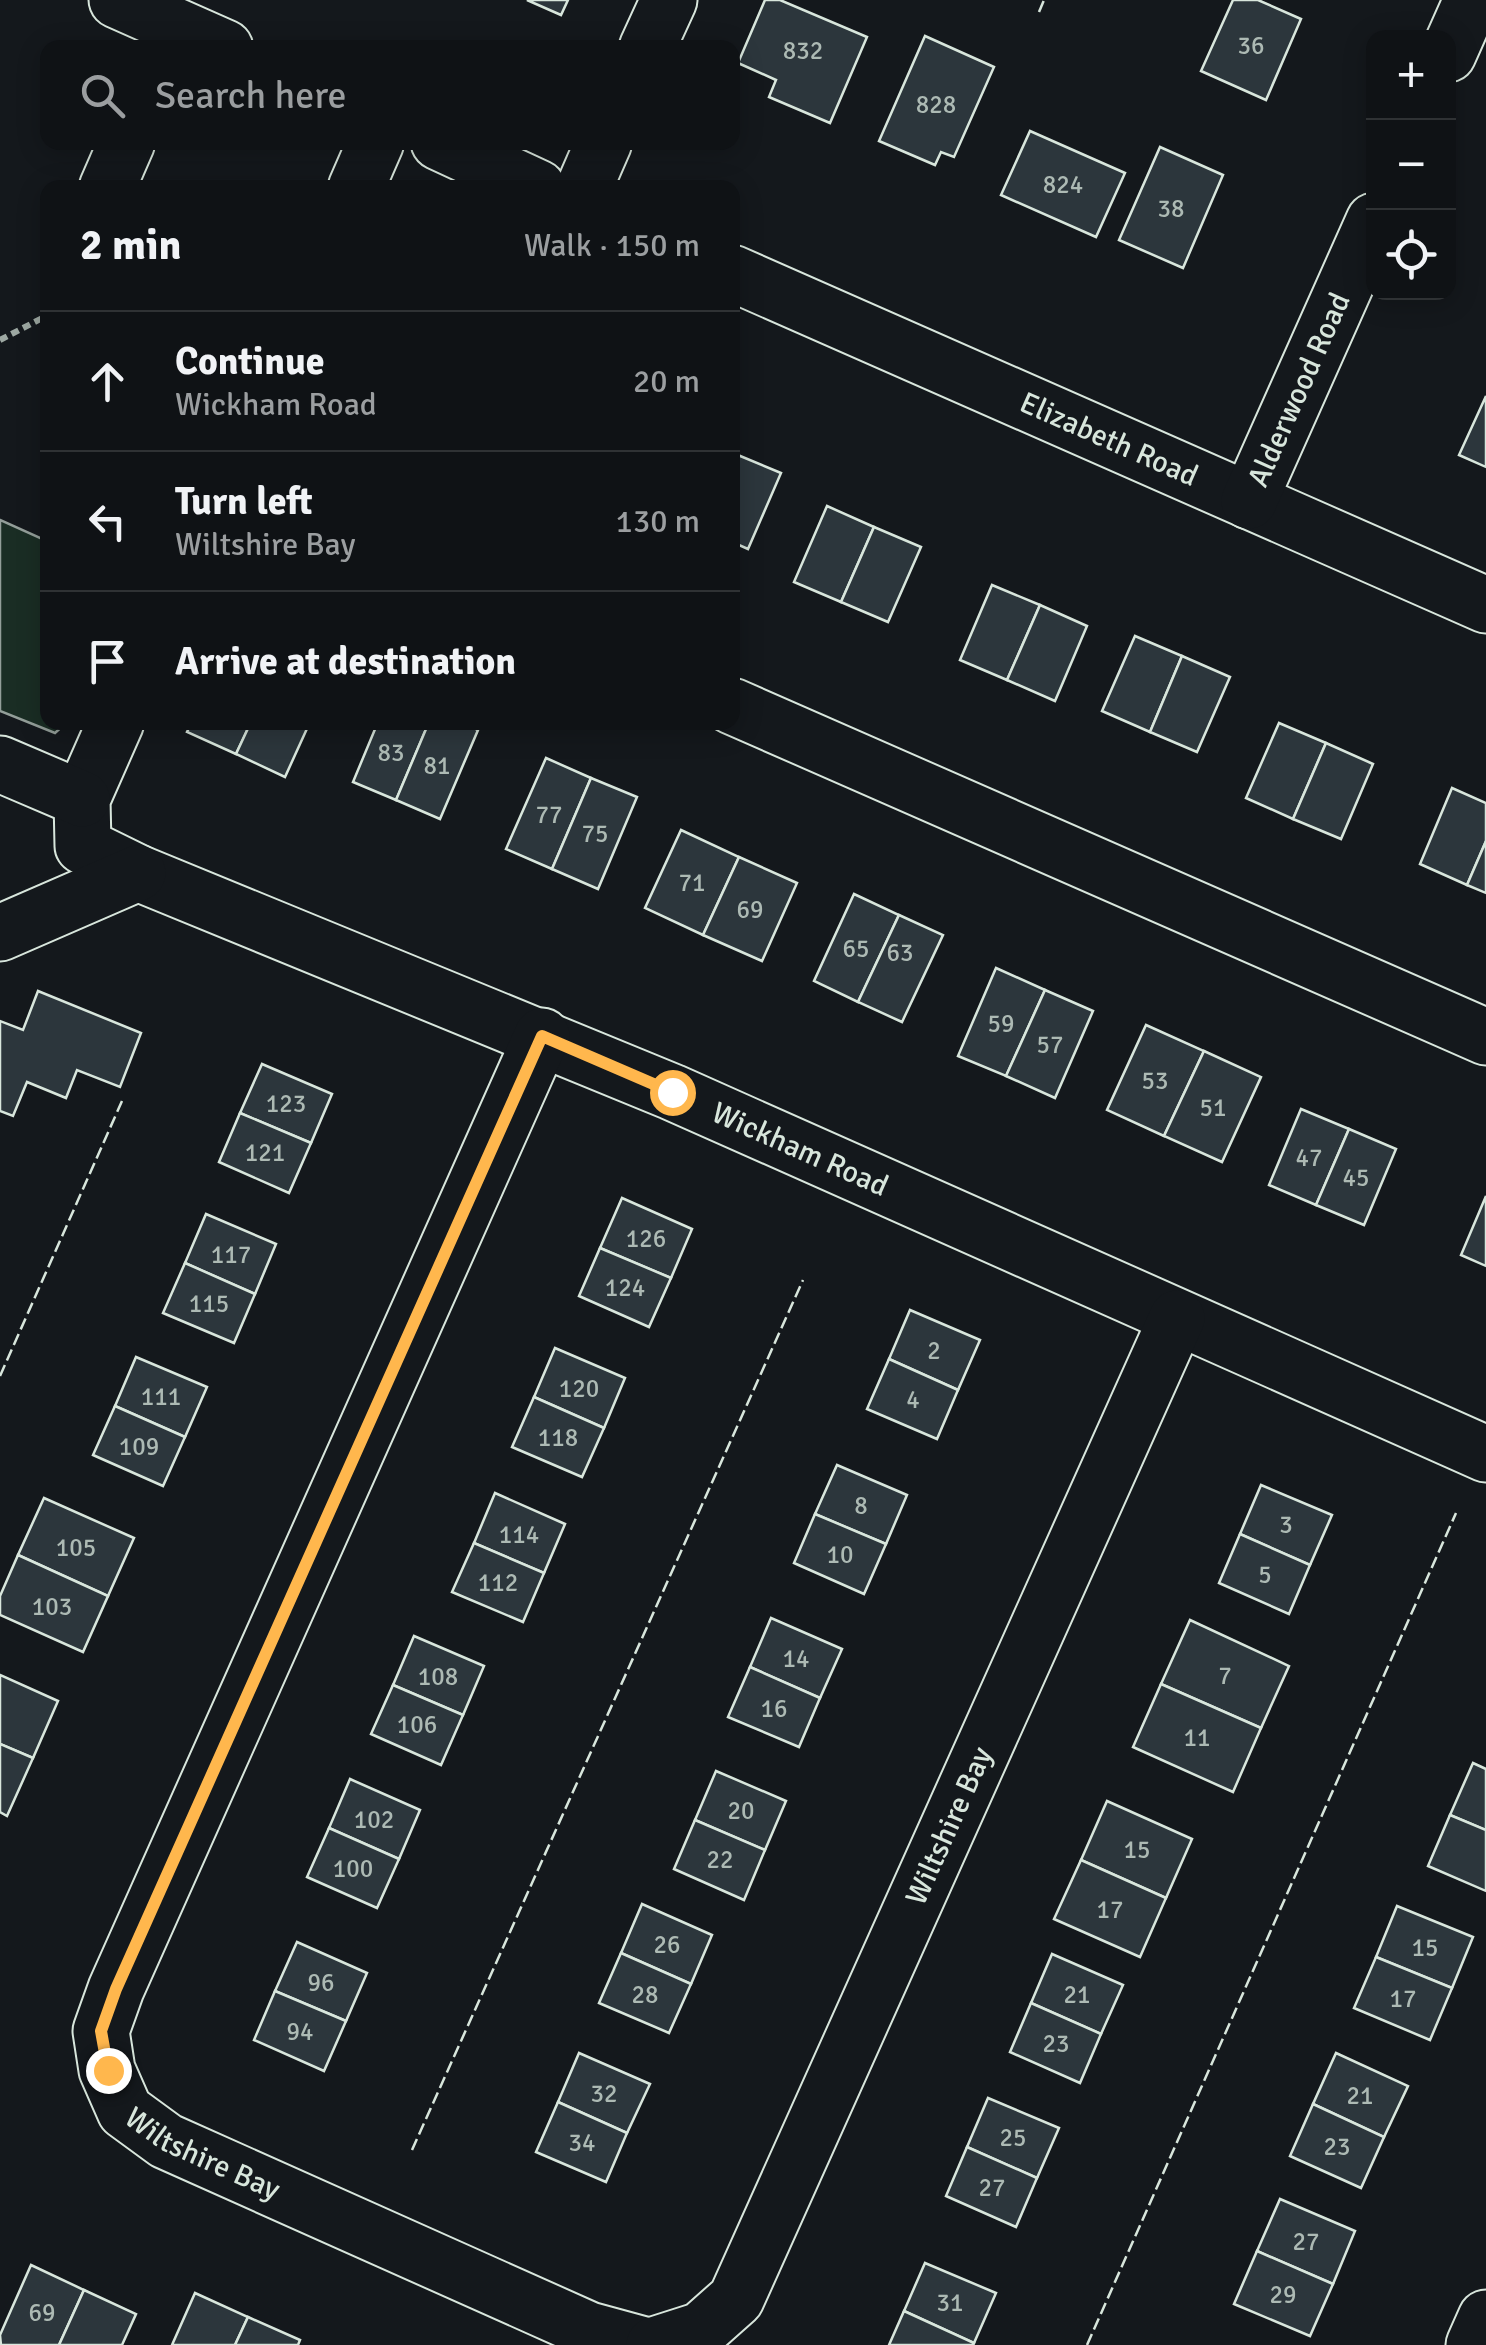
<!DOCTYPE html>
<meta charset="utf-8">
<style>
:root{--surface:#0f1215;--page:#1d2022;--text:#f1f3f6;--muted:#9b9ea0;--line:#2f3234}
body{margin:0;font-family:Signika,sans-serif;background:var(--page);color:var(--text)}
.controls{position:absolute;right:30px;top:30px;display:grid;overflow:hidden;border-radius:20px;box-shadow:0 5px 25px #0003}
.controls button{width:90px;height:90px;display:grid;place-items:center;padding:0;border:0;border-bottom:2px solid var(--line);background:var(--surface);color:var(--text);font:50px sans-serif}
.stop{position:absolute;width:30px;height:30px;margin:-22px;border:8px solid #ffb74d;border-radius:50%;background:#fff}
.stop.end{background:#ffb74d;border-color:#fff;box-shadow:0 2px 10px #0008}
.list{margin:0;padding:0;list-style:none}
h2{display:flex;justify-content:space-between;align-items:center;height:130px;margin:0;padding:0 40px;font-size:42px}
h2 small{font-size:32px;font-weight:400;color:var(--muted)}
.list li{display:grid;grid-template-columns:65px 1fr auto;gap:30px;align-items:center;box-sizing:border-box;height:140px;padding:0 40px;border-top:2px solid var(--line)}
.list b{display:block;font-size:38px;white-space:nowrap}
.list p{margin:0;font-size:32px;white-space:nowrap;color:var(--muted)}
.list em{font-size:32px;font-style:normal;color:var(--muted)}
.icon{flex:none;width:55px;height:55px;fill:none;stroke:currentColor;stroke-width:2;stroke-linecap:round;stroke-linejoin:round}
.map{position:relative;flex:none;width:1486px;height:2345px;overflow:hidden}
.search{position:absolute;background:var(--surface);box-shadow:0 5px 25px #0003;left:40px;top:40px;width:700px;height:110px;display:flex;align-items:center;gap:25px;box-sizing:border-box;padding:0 35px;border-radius:20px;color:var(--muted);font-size:38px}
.panel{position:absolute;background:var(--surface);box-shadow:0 5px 25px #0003;left:40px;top:180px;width:700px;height:550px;border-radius:20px}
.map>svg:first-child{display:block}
</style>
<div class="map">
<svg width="1486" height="2345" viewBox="0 0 1486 2345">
<rect width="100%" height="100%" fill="#14181c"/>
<polygon fill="#1a2d24" stroke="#939e99" stroke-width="2.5" points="0,520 47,541 48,722 66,723 55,733 0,711"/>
<g fill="#2c363c" stroke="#d8e6dc" stroke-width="2.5">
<polygon points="527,0 568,0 561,15"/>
<polygon points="765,0 780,0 867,37 830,123 769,97 776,80 738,63"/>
<polygon points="1233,0 1258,0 1301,19 1266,100 1201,71"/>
<polygon points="925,36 994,67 954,157 941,152 935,165 879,141"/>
<polygon points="1030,131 1125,173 1096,237 1001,195"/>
<polygon points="1160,147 1223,175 1183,268 1119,240"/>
<polygon points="1486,396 1486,467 1459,455"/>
<polygon points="733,453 781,473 748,549 732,542"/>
<polygon points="827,506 874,527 841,602 794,582"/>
<polygon points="874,527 921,547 888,622 841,602"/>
<polygon points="992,585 1040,605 1007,680 960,660"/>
<polygon points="1040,605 1087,626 1055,701 1007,680"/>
<polygon points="1135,636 1182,656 1150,732 1102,711"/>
<polygon points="1182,656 1230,677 1197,752 1150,732"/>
<polygon points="192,722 251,722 236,754 187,732"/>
<polygon points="251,722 310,722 285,777 236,754"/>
<polygon points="378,722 429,722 396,800 353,782"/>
<polygon points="429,722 461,722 478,730 440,819 396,800"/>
<polygon points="1279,723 1326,743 1293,819 1246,798"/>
<polygon points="1326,743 1373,764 1341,839 1293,819"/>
<polygon points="546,758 591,778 552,869 506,849"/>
<polygon points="591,778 637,797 598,889 552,869"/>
<polygon points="1452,788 1486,803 1486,841 1467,885 1420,864"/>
<polygon points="681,830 739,857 703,935 645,908"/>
<polygon points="1486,841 1486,893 1467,885"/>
<polygon points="739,857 797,883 762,961 703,935"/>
<polygon points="854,894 899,915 858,1002 814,981"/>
<polygon points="899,915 943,935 902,1022 858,1002"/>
<polygon points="996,968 1045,990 1006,1076 958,1056"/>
<polygon points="1045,990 1093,1011 1055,1098 1006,1076"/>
<polygon points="38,991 141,1033 120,1087 77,1070 66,1098 27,1082 13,1116 0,1111 0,1021 23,1030"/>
<polygon points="1146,1025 1204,1051 1164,1136 1107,1110"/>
<polygon points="1204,1051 1261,1077 1222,1162 1164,1136"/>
<polygon points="262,1064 332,1094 311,1143 240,1113"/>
<polygon points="1301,1109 1349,1129 1316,1205 1269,1185"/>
<polygon points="240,1113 311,1143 289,1193 219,1162"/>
<polygon points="1349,1129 1396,1149 1364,1225 1316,1205"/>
<polygon points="1486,1196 1486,1266 1461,1255"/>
<polygon points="622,1198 692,1229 671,1278 600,1248"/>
<polygon points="206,1214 276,1244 255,1294 185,1263"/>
<polygon points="600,1248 671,1278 649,1327 579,1296"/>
<polygon points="185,1263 255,1294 234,1343 163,1313"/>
<polygon points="910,1310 980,1340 958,1390 889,1359"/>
<polygon points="555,1348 625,1378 604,1428 534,1397"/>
<polygon points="136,1357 207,1387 185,1437 115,1406"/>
<polygon points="889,1359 958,1390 937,1439 867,1409"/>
<polygon points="534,1397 604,1428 582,1477 512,1447"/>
<polygon points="115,1406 185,1437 163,1486 93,1455"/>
<polygon points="837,1465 907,1495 886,1544 815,1514"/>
<polygon points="1261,1485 1332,1515 1310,1565 1240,1534"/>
<polygon points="495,1493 565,1524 544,1573 474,1543"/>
<polygon points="44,1498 134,1538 108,1596 18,1555"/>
<polygon points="815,1514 886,1544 864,1594 794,1563"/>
<polygon points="1240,1534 1310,1565 1289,1614 1219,1583"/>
<polygon points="474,1543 544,1573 523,1622 452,1592"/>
<polygon points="18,1555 108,1596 83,1652 0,1615 0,1596"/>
<polygon points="771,1618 842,1649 820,1698 750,1667"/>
<polygon points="1190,1620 1289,1666 1261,1728 1161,1684"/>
<polygon points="414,1636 484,1666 463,1715 393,1685"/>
<polygon points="750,1667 820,1698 799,1747 728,1717"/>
<polygon points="0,1675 58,1701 33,1758 0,1744"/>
<polygon points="1161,1684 1261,1728 1233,1792 1133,1747"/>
<polygon points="393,1685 463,1715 441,1765 371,1734"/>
<polygon points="0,1744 33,1758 7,1816 0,1812"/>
<polygon points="1473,1763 1486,1769 1486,1830 1450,1815"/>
<polygon points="716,1771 786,1801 765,1850 695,1820"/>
<polygon points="350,1779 420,1810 399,1859 329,1828"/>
<polygon points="1107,1801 1192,1839 1166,1898 1081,1860"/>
<polygon points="1450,1815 1486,1830 1486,1891 1428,1866"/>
<polygon points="695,1820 765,1850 744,1900 674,1869"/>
<polygon points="329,1828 399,1859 377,1908 307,1877"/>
<polygon points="1081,1860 1166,1898 1140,1957 1054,1919"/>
<polygon points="642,1904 712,1935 691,1984 621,1953"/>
<polygon points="1397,1906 1473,1937 1452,1988 1376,1957"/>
<polygon points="297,1942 367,1973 346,2021 275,1991"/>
<polygon points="621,1953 691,1984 669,2033 599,2003"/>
<polygon points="1052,1954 1123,1985 1101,2034 1031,2003"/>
<polygon points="1376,1957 1452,1988 1430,2040 1354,2008"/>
<polygon points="275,1991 346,2021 324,2071 254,2040"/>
<polygon points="1031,2003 1101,2034 1080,2083 1010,2052"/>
<polygon points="579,2053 650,2084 627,2133 558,2102"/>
<polygon points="1336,2053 1408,2086 1384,2137 1313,2104"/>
<polygon points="988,2098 1059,2128 1037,2178 967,2147"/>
<polygon points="558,2102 627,2133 606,2182 536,2152"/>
<polygon points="1313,2104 1384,2137 1361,2188 1290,2156"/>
<polygon points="967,2147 1037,2178 1016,2227 946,2196"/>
<polygon points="1280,2199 1355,2231 1333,2284 1257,2251"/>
<polygon points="1257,2251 1333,2284 1310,2336 1234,2304"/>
<polygon points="925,2263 996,2293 974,2343 904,2311"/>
<polygon points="31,2265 84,2290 59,2345 1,2345 0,2335"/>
<polygon points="84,2290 136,2314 122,2345 59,2345"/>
<polygon points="195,2293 248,2317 235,2345 172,2345"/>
<polygon points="904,2311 974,2343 973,2345 889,2345"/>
<polygon points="248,2317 300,2340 298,2345 235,2345"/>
</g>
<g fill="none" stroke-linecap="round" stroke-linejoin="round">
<g stroke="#d8e6dc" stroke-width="59">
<g id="minor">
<polyline points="117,0 225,48"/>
<polyline points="647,48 669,0"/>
<polyline points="1448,54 1472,0"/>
<polyline points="439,142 538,188"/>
<polyline points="107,188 127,142"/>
<polyline points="356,188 376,142"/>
<polyline points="584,188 604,142"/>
<path id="s1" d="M 732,273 L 1486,605"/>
<path id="s2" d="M 1249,501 L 1374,221"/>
<polyline points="732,706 1486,1037"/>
<path id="s3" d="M 116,722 L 82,799 L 83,846 L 138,873 L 672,1092 L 1486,1454"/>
<polyline points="0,764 82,799"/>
<polyline points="0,933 138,873"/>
<path id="s4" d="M 542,1036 L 116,1989 L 101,2031 L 107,2070 L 125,2111 L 166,2141 L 589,2330 L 644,2345"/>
<path id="s5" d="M 654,2345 L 701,2330 L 736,2299 L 1177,1318"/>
<polyline points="1474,2345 1486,2318"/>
</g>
</g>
<polyline stroke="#9da8a2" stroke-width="6" stroke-dasharray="8 5" stroke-linecap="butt" points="0,340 48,315"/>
<use href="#minor" stroke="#14181c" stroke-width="55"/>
<g stroke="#d8e6dc" stroke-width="2.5" stroke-dasharray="12 5" stroke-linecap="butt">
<polyline points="1039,12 1044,0"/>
<polyline points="0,1376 122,1101"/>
<polyline points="412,2150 803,1280"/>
<polyline points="1087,2345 1456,1513"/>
</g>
</g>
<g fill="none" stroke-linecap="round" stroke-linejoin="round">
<polyline stroke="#ffb74d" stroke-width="12" points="108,2070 101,2031 116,1989 542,1036 672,1092"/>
</g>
<g text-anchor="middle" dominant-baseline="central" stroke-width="8" stroke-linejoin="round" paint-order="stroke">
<g font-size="25" fill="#adbab4">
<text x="1251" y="45">36</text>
<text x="803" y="50">832</text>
<text x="936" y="104">828</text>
<text x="1063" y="184">824</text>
<text x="1171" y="208">38</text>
<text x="391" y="752">83</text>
<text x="437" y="765">81</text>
<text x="549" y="814">77</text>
<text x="595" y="833">75</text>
<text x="692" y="882">71</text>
<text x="750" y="909">69</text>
<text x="856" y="948">65</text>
<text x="900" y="952">63</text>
<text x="1001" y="1023">59</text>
<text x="1050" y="1044">57</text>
<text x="1155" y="1080">53</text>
<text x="286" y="1103">123</text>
<text x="1213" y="1107">51</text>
<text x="265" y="1152">121</text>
<text x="1309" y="1157">47</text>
<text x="1356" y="1177">45</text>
<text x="646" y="1238">126</text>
<text x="231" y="1254">117</text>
<text x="625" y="1287">124</text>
<text x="209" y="1303">115</text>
<text x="934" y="1350">2</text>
<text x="579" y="1388">120</text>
<text x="161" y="1396">111</text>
<text x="913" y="1399">4</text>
<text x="558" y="1437">118</text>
<text x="139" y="1446">109</text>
<text x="861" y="1505">8</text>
<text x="1286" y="1524">3</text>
<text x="519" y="1534">114</text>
<text x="76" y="1547">105</text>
<text x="840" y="1554">10</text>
<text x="1265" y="1574">5</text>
<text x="498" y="1582">112</text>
<text x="52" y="1606">103</text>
<text x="796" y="1658">14</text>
<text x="1225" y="1675">7</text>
<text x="438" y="1676">108</text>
<text x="774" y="1708">16</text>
<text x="417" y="1724">106</text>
<text x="1197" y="1737">11</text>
<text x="741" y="1810">20</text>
<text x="374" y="1819">102</text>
<text x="1137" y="1849">15</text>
<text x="720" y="1859">22</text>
<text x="353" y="1868">100</text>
<text x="1110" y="1909">17</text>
<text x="667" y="1944">26</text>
<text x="1425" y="1947">15</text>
<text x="321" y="1982">96</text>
<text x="645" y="1994">28</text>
<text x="1077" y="1994">21</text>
<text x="1403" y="1998">17</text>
<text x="300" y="2031">94</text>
<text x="1056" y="2043">23</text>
<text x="604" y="2093">32</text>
<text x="1360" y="2095">21</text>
<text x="1013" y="2137">25</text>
<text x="582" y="2142">34</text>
<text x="1337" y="2146">23</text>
<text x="992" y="2187">27</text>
<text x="1306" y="2241">27</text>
<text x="1283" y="2294">29</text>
<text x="950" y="2302">31</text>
<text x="42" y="2312">69</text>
</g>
<g font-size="30" fill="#d8e6dc" stroke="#14181c">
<text stroke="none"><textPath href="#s2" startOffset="122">Alderwood Road</textPath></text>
<text stroke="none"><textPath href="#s1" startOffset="412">Elizabeth Road</textPath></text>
<text stroke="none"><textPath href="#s3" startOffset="910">Wickham Road</textPath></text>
<text stroke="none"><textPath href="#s5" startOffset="615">Wiltshire Bay</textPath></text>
<text stroke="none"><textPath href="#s4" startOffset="1262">Wiltshire Bay</textPath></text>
</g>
</g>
</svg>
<div class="controls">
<button>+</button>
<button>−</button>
<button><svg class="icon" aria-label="locate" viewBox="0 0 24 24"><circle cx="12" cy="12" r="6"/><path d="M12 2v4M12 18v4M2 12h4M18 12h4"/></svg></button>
</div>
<div class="stop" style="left:672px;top:1092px"></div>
<div class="stop end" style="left:108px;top:2070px"></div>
<div class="search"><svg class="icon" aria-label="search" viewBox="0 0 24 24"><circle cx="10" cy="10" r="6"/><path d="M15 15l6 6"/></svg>Search here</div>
<section class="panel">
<h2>2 min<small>Walk · 150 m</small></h2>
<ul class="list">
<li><svg class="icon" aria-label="ahead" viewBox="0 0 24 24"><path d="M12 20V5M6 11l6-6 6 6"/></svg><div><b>Continue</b><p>Wickham Road</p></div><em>20 m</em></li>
<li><svg class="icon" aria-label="left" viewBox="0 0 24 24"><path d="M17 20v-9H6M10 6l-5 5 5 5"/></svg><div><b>Turn left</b><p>Wiltshire Bay</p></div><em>130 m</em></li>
<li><svg class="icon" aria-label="arrive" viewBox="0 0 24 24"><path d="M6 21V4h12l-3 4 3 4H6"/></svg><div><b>Arrive at destination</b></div></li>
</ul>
</section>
</div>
